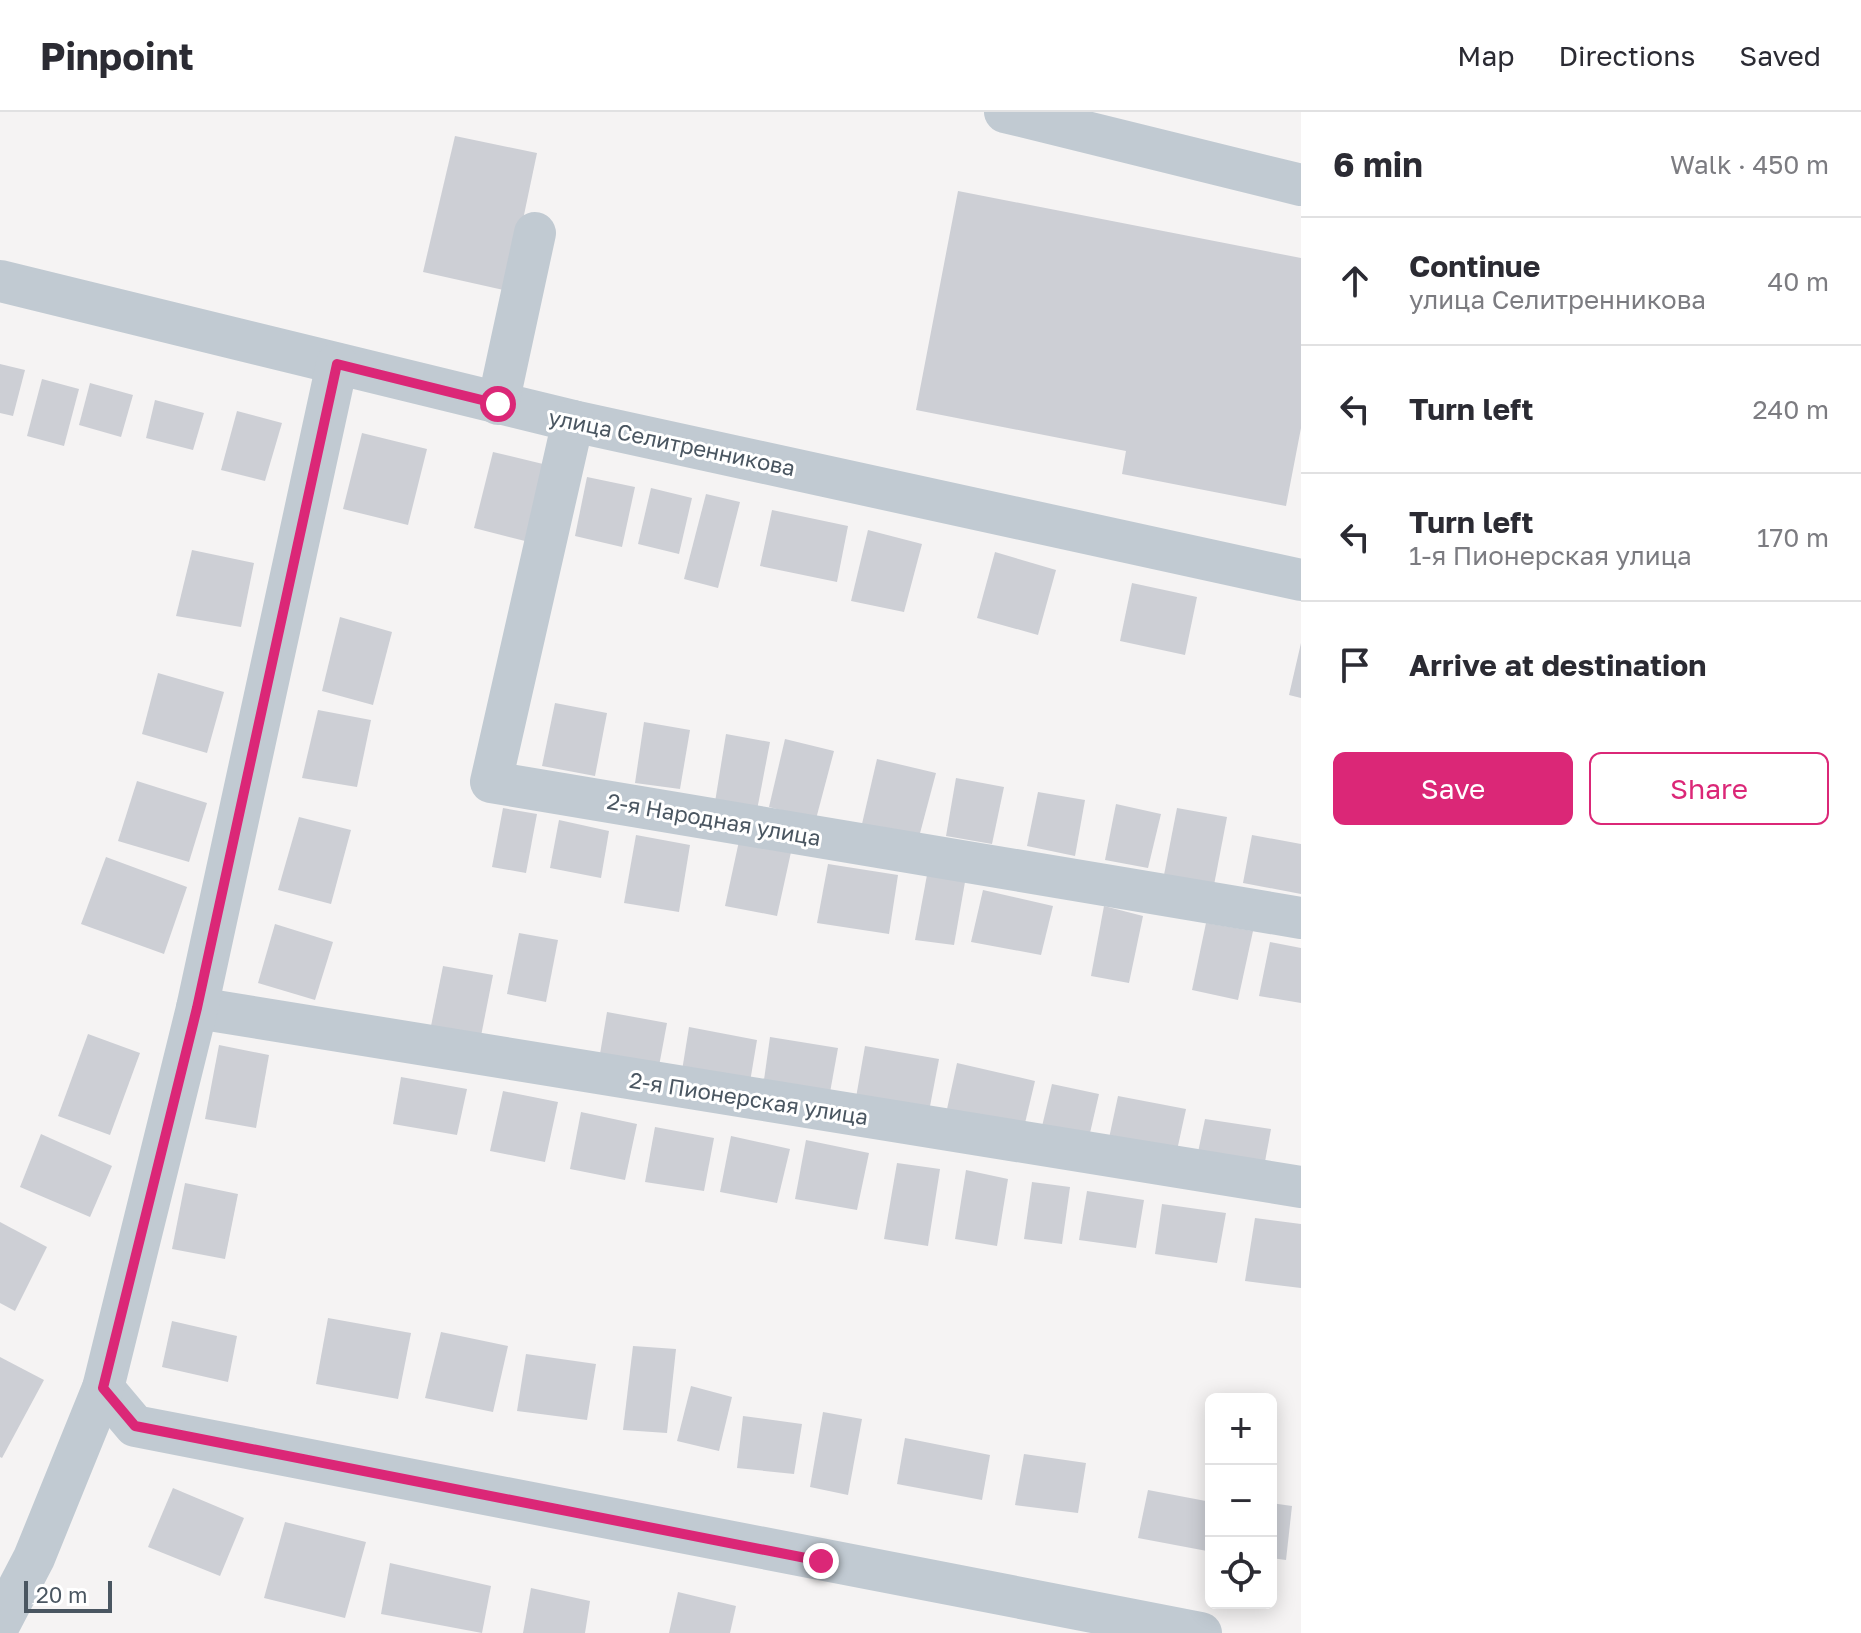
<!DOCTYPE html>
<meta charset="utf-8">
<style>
:root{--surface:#fff;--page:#f7f7f7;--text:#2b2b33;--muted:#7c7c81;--line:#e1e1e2;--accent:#db2777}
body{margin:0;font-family:"Golos Text",sans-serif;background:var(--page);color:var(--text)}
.controls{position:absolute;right:24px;bottom:24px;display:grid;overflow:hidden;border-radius:12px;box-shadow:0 4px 20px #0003}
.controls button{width:72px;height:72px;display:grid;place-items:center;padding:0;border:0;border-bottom:2px solid var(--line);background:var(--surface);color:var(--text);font:40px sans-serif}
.scale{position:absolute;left:24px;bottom:20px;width:88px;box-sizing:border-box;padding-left:8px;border:4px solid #4a5661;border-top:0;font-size:22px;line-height:28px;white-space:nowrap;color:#4a5661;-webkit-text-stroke:6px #fff;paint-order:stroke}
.stop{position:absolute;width:24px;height:24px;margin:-18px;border:6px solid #db2777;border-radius:50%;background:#fff}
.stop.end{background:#db2777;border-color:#fff;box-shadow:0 2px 8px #0008}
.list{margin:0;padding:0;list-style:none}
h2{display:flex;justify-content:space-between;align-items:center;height:104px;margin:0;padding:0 32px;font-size:34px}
h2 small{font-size:26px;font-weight:400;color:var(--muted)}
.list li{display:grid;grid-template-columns:52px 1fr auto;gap:24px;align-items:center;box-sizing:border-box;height:128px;padding:0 32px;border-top:2px solid var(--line)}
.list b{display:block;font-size:30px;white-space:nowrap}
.list p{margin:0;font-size:26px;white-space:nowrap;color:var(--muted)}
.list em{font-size:26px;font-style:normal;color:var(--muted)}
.actions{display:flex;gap:16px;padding:24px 32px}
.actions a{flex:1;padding:18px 0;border:2px solid var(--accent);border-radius:12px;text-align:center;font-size:28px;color:var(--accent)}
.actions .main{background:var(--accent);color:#fff}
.icon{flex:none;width:44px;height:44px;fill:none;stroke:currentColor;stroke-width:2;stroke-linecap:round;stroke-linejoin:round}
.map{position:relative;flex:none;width:1301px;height:1521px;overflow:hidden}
header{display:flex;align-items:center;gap:48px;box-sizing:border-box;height:112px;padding:0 40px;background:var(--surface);border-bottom:2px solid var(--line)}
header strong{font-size:38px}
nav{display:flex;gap:44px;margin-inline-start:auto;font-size:28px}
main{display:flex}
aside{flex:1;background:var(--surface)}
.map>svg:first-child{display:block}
</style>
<header>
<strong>Pinpoint</strong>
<nav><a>Map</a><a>Directions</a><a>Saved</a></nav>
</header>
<main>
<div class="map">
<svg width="1301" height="1521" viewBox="0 0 1301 1521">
<rect width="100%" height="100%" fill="#f5f3f3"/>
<g fill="#cdcfd5">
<polygon points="455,24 537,41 508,179 423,160"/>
<polygon points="958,79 1301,146 1301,316 1286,394 1122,362 1126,339 916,298"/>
<polygon points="0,252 25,258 13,304 0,301"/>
<polygon points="42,267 79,277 64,334 27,324"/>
<polygon points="90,271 133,283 121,325 79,313"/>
<polygon points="155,288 204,301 193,338 146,326"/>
<polygon points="237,299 282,311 265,369 221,358"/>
<polygon points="362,321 427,337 408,413 343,397"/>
<polygon points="493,340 543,352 525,429 474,416"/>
<polygon points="587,365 635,375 622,435 575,424"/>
<polygon points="651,376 692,386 679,442 638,432"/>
<polygon points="706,382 740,390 718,476 684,467"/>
<polygon points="772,398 848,414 837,470 760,454"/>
<polygon points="868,418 922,432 904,500 851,489"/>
<polygon points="192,438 254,451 241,515 176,504"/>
<polygon points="995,440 1056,458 1038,523 977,506"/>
<polygon points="1132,471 1197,485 1185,543 1120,529"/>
<polygon points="340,505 392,520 373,593 322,579"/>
<polygon points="1301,531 1301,586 1289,583"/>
<polygon points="158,561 224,580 207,641 142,622"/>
<polygon points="555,591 607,601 595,664 542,654"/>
<polygon points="318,598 371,608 357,675 302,666"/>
<polygon points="644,610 690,618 680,677 635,671"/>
<polygon points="726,622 770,630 757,698 715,690"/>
<polygon points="785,627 834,639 816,707 769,695"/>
<polygon points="877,647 936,661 919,725 862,712"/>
<polygon points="956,666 1004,675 992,732 946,724"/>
<polygon points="137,669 207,691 189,750 118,729"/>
<polygon points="1038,680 1085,688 1075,744 1027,734"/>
<polygon points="1116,692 1161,702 1148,756 1105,748"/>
<polygon points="503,696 537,702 526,761 492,755"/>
<polygon points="1177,696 1227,705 1214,773 1164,763"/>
<polygon points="299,705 351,718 331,792 278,778"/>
<polygon points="559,708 609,719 601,766 550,756"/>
<polygon points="636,723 690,733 679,800 624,791"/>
<polygon points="1252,723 1301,732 1301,782 1243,771"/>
<polygon points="739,729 791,740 777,804 725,794"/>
<polygon points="106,745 187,775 164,842 81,812"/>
<polygon points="828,752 898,763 889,822 817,811"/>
<polygon points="927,763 965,770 954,833 915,828"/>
<polygon points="983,778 1053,794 1041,843 971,830"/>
<polygon points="1104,794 1143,804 1129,871 1091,864"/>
<polygon points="1206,811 1253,819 1238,888 1192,878"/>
<polygon points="275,812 333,830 315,888 258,871"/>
<polygon points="519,821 558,828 546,890 507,882"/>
<polygon points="1270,830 1301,836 1301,891 1259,884"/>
<polygon points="443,854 493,863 481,924 431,914"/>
<polygon points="607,900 667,911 657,965 598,954"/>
<polygon points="689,915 757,928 749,976 681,965"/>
<polygon points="88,922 140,941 110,1023 58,1004"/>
<polygon points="770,925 838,936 829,986 763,975"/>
<polygon points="219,933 269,943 256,1016 205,1007"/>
<polygon points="865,934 939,947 927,1010 854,997"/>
<polygon points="957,951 1035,969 1021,1028 944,1011"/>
<polygon points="401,965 467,977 457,1023 393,1012"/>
<polygon points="1052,972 1099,982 1087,1034 1040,1023"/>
<polygon points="503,979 558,990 545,1050 490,1039"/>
<polygon points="1118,984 1186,997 1176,1043 1108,1031"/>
<polygon points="581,1000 637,1012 625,1068 570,1057"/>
<polygon points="1205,1007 1271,1017 1264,1055 1197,1045"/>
<polygon points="655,1015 714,1026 704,1079 645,1070"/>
<polygon points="41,1022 112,1054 90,1105 20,1075"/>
<polygon points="731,1024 790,1037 777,1091 720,1080"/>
<polygon points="806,1028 869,1041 857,1098 795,1087"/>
<polygon points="897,1051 940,1057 928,1134 884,1127"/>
<polygon points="966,1058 1008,1067 997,1134 955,1127"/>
<polygon points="1032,1070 1070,1075 1062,1132 1024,1127"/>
<polygon points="185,1071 238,1082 225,1147 172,1137"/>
<polygon points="1087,1079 1144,1088 1136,1136 1079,1128"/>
<polygon points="1162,1092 1226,1101 1217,1151 1155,1142"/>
<polygon points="1255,1106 1301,1112 1301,1176 1245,1169"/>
<polygon points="0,1110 47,1135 15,1199 0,1191"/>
<polygon points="328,1206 411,1221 398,1287 316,1272"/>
<polygon points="172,1209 237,1224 228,1270 162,1255"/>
<polygon points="441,1220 508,1234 493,1300 425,1286"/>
<polygon points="633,1234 676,1237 667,1321 623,1318"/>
<polygon points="526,1242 596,1252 587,1308 517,1299"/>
<polygon points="0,1245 44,1268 2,1346 0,1345"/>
<polygon points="691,1274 732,1285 719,1339 677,1329"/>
<polygon points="823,1300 862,1307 848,1383 810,1375"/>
<polygon points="743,1304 802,1312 794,1362 737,1356"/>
<polygon points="905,1326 990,1343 982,1388 897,1372"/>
<polygon points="1024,1342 1086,1351 1078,1401 1015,1393"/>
<polygon points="173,1376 244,1406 220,1464 148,1435"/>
<polygon points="1148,1378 1211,1390 1207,1439 1138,1426"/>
<polygon points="1271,1391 1292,1394 1286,1448 1271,1446"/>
<polygon points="285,1410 366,1430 345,1506 264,1486"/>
<polygon points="390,1451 491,1474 482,1521 381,1502"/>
<polygon points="531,1476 590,1489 585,1521 523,1521"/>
<polygon points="678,1480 736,1494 730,1521 669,1521"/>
</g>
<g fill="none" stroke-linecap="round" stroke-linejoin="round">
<g stroke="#c1cad2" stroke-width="42">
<polyline points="1005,0 1301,73"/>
<polyline points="0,169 573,309 1301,468"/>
<polyline points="498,292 535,121"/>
<polyline points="573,309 491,670 1301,806"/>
<polyline points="197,896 1301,1075"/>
<polyline points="103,1276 135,1314 1201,1521"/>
<polyline points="0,1511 34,1446 103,1276 197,896 337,252"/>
</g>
</g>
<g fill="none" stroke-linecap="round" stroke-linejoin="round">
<polyline stroke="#db2777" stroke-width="10" points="498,292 337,252 197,896 103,1276 135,1314 821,1449"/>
</g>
<g text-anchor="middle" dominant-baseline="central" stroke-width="6" stroke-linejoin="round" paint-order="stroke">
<g font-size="22" fill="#4a5661" stroke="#fff">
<text transform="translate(672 330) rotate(12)">улица Селитренникова</text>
<text transform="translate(714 707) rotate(10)">2-я Народная улица</text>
<text transform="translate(749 986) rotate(9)">2-я Пионерская улица</text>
</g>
</g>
</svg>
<div class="controls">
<button>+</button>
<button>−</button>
<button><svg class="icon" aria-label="locate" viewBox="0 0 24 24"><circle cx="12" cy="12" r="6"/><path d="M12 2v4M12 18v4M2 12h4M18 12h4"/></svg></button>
</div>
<div class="scale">20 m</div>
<div class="stop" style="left:498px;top:292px"></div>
<div class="stop end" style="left:821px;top:1449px"></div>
</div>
<aside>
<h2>6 min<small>Walk · 450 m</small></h2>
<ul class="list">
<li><svg class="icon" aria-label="ahead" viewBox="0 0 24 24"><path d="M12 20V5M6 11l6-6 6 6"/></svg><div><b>Continue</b><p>улица Селитренникова</p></div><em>40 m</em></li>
<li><svg class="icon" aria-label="left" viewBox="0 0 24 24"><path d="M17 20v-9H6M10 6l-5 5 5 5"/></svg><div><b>Turn left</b></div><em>240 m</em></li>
<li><svg class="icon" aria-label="left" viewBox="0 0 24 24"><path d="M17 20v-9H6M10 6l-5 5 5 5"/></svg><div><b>Turn left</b><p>1-я Пионерская улица</p></div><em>170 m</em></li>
<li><svg class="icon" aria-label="arrive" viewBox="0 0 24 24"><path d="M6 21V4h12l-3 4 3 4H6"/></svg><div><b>Arrive at destination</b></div></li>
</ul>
<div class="actions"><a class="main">Save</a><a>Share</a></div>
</aside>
</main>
